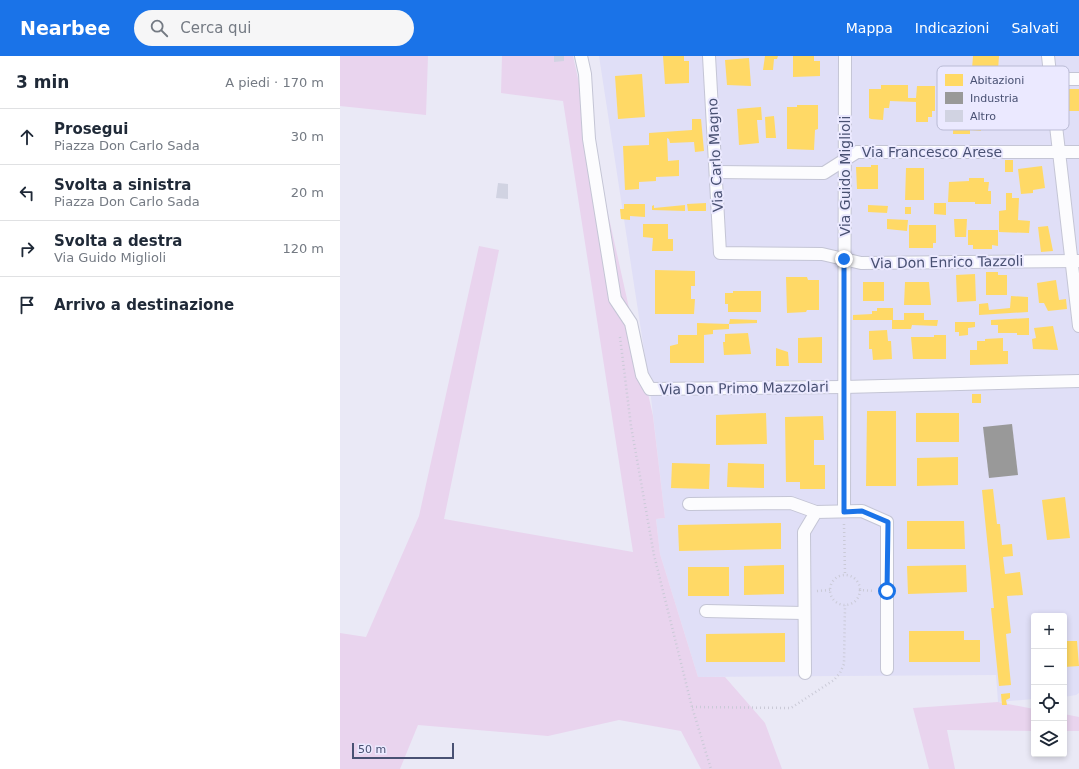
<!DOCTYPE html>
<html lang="it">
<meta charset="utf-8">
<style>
:root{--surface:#fff;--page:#f6f6f7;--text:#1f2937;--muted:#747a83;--line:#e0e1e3;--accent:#1a73e8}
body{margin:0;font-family:"DejaVu Sans",sans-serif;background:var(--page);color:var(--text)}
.controls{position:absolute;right:12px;bottom:12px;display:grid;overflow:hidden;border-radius:4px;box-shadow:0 2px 6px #0003}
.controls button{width:36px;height:36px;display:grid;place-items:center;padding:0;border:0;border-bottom:1px solid var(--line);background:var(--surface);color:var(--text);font:20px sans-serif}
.scale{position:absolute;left:12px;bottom:10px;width:102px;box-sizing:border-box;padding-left:4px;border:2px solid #495173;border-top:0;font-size:11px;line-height:14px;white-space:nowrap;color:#495173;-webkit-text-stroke:3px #ebe9ff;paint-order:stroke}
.stop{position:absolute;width:12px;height:12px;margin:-9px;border:3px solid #1a73e8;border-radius:50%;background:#fff}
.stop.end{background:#1a73e8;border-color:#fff;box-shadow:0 1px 4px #0008}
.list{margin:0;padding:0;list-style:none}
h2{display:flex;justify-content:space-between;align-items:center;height:52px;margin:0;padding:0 16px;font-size:17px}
h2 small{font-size:13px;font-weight:400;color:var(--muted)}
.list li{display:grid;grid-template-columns:26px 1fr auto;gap:12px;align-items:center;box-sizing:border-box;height:56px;padding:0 16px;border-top:1px solid var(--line)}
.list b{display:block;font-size:15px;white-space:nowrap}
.list p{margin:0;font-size:13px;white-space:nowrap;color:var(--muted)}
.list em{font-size:13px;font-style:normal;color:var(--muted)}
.icon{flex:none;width:22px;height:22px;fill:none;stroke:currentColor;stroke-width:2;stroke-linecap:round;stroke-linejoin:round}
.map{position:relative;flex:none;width:739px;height:713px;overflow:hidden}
header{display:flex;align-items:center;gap:24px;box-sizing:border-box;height:56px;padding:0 20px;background:var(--accent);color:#fff}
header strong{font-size:19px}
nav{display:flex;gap:22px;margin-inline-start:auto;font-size:14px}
.search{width:280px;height:36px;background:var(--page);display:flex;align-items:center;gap:10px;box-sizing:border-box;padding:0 14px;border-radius:22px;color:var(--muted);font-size:15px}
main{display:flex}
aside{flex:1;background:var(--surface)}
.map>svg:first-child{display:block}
</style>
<header>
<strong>Nearbee</strong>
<div class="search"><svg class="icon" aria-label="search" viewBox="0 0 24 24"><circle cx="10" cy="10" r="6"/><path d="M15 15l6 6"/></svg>Cerca qui</div>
<nav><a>Mappa</a><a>Indicazioni</a><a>Salvati</a></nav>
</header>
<main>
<aside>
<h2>3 min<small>A piedi · 170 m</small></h2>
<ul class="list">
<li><svg class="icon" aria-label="ahead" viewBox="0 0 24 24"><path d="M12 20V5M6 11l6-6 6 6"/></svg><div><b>Prosegui</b><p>Piazza Don Carlo Sada</p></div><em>30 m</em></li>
<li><svg class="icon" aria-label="left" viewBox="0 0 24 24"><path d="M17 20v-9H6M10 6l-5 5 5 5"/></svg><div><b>Svolta a sinistra</b><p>Piazza Don Carlo Sada</p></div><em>20 m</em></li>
<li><svg class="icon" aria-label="right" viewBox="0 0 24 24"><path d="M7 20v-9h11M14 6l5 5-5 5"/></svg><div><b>Svolta a destra</b><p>Via Guido Miglioli</p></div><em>120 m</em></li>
<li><svg class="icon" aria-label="arrive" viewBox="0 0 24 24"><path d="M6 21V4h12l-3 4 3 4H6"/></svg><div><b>Arrivo a destinazione</b></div></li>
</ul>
</aside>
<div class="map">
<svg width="739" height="713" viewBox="0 0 739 713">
<rect width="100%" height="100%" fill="#eae9f6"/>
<polygon fill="#e0dff7" points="259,0 739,0 739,637 736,639 724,641 724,560 694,560 694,643 658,646 656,619 358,621 320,498 316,463 325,462 310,333"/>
<g fill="#e9d4ee">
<polygon points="0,0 88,0 86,59 0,50"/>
<polygon points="162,0 233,0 313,360 325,462 316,463 320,498 358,621 385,621 425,667 442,713 361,713 341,675 279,664 208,680 78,669 60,713 0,713 0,577 26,581 79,460 139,190 159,194 104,463 293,496 223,45 161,37"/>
<polygon points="658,646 694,653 694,675 607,674 615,713 589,713 573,652"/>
<polygon points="724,658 739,661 739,675 724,675"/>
</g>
<g fill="#ffd966">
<polygon points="323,0 344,0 344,5 349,5 349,27 325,28"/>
<polygon points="425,0 438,0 437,3 434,3 433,14 423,14"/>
<polygon points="453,0 474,0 474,5 480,5 480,20 453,21"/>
<polygon points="633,0 659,0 658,14 632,13"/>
<polygon points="409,2 411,30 387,29 385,4"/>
<polygon points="302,18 305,61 278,63 275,20"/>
<polygon points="541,29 568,29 568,42 576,42 577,30 595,30 595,55 592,55 592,61 588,61 588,66 576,66 576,46 550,45 549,52 544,52 543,64 531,63 529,62 529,33 541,33"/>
<polygon points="724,33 739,33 739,55 725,55"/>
<polygon points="614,43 637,44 636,57 641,57 641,75 630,74 630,78 613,78"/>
<polygon points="457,49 478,49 478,73 475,74 474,94 447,93 447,51 457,51"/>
<polygon points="421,51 422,64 417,64 419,87 399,89 397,53"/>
<polygon points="434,60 436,82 426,82 425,61"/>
<polygon points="352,63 361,63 364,95 355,96 354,86 330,87 329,83 327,82 328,105 339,104 339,120 316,121 316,125 299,126 299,133 285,134 283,90 309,89 309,77 352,74"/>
<rect x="665" y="104" width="8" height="12"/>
<polygon points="531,109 538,109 538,133 517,133 516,111 531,111"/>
<polygon points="702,110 705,132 693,134 693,137 681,138 678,113"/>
<polygon points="566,112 584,112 584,144 565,144"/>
<polygon points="629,122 644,122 644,126 649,126 648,135 651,135 651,148 635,148 635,146 608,146 609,126 629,125"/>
<polygon points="666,137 672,137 672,142 679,142 678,164 690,165 689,177 659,176 659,155 666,154"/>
<polygon points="366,147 366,155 348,155 347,148"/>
<polygon points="594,147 606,147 606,159 594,158"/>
<polygon points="284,148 305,148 305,161 290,160 290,164 281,163 280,153 284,153"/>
<polygon points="314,149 314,152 345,149 345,155 312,154 312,150"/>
<polygon points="528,149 548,150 547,157 528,156"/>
<rect x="565" y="151" width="6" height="7"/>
<polygon points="547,163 568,164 567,175 547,173"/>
<polygon points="614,163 627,163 626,181 615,181"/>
<polygon points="303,168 328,168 328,183 333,183 333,195 312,195 313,182 303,181"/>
<polygon points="569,169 596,169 596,187 593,187 593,192 569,192"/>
<polygon points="708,170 713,195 701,196 698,171"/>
<polygon points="628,174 658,174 658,190 652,189 652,193 633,193 633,189 628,189"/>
<polygon points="315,214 355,215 355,230 351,230 351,243 355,243 354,258 315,258"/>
<polygon points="646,216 658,216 658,219 667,219 667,239 646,239"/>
<polygon points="635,218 636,245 617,246 616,219"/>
<polygon points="446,221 467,221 468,224 479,224 479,254 467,254 466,256 447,257"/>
<polygon points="716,224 719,244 726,243 727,253 708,255 704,247 699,247 697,227"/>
<rect x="523" y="226" width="21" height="19"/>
<polygon points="565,226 589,226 591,249 564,249"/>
<polygon points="393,235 421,235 421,256 388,256 388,248 385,248 385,237 393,237"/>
<polygon points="671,240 688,241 688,256 639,259 639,248 648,247 649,254 670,252"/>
<polygon points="537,252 553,252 553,264 564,264 564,257 584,257 584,264 598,264 597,270 572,269 571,273 552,273 552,264 513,264 513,259 532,258 532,255 537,255"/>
<polygon points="689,262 689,279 677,279 677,277 658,277 658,269 651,269 651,264"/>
<polygon points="390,263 417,264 417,267 389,268"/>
<polygon points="615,266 635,266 635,271 628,272 628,279 619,280 619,276 615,276"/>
<polygon points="357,267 389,268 389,273 373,274 373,278 364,279 364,307 330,307 330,290 338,288 338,279 357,279"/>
<polygon points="713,270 718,294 693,293 692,283 696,282 694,272"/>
<polygon points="547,274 548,285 551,285 552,303 533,304 532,293 529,293 529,275"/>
<polygon points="408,277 411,298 384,299 383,286 385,286 385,278"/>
<polygon points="594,279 606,279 606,303 573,303 571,281 594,281"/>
<polygon points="482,281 482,307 458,307 458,282"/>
<polygon points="663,282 663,295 668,295 668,308 630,309 630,294 637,294 637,285 645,285 645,283"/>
<polygon points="436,292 448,296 449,310 436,310"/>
<rect x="632" y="338" width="9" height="9"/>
<polygon points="527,355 556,355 556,430 526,430"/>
<polygon points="426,357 427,388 376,389 376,359"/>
<rect x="576" y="357" width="43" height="29"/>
<polygon points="483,360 484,384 474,384 474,409 485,409 485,433 460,433 460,426 446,426 445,361"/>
<polygon points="618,401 618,429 577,430 577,402"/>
<polygon points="332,407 370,408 369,433 331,432"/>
<polygon points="388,407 424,408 424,432 387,431"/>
<polygon points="653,433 657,468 660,468 662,489 672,488 673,500 663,501 665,518 680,516 683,539 667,540 671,577 666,578 671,629 659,630 651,552 654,552 642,434"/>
<polygon points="725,441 730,482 707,484 702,444"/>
<polygon points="567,465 624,465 625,493 567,493"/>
<polygon points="441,467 441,493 339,495 338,469"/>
<polygon points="444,509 444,538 404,539 404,510"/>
<polygon points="626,509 627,536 568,538 567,510"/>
<rect x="348" y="511" width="41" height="29"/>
<polygon points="569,575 624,575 624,584 640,584 640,606 569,606"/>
<polygon points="445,577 445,606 366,606 366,578"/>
<polygon points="724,585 737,585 739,610 724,611"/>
<polygon points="670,637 670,642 666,644 667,649 662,649 661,638"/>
</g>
<polygon fill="#999" points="672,368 678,419 649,422 643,371"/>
<g fill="#d1d3e2">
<polygon points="214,0 224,0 224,5 214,6"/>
<polygon points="158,127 168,128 168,143 156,142"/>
</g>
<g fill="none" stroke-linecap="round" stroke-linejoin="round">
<g stroke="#c4c5d5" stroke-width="14">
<g id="minor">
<polyline points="241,0 245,18 249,83 275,243 291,267 302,319 310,333 504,331 739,325"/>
<polyline points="369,0 380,197 482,198 521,207 739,205"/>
<polyline points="708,0 739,270"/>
<polyline points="711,23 739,23"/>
<polyline points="376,116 484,117 517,96 739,96"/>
<polyline points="349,448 451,447 476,456"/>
<polyline points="504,455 505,0"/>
<polyline points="366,555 464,557"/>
<polyline points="465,617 464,476 476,456 522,455 547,466 547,613"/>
</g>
</g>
<g stroke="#cacad7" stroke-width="2.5" stroke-dasharray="1 3" stroke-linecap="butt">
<polyline points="280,281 291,370 314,499 352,651 371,713"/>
<polyline points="504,468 505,519"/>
<circle cx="505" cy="534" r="15"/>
<polyline points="519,534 535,535"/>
<polyline points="477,535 490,534"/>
<polyline points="352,651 451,652 494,624 500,617 504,608 505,549"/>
</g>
<use href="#minor" stroke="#fcfcfe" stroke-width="12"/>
</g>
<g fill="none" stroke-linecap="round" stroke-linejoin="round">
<polyline stroke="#1a73e8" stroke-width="5" points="504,203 504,456 522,455 548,466 547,535"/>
</g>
<g text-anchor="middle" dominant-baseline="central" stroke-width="4" stroke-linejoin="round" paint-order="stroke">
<g font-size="14" fill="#495173" stroke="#ebe9ff">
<text x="592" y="96">Via Francesco Arese</text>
<text transform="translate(375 99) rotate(-93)">Via Carlo Magno</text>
<text transform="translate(505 120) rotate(-90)">Via Guido Miglioli</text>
<text transform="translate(607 206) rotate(-1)">Via Don Enrico Tazzoli</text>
<text transform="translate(404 332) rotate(-1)">Via Don Primo Mazzolari</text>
</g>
</g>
<rect x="597" y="10" width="132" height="64" rx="6" fill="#ebe9ff" stroke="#babbd5" stroke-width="1"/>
<rect x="605" y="18" width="18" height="12" fill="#ffd966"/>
<rect x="605" y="36" width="18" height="12" fill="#999"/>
<rect x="605" y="54" width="18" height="12" fill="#d1d3e2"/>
<g font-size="11" fill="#495173">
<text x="630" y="28">Abitazioni</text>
<text x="630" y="46">Industria</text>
<text x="630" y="64">Altro</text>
</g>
</svg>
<div class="controls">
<button>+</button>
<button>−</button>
<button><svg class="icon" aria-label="locate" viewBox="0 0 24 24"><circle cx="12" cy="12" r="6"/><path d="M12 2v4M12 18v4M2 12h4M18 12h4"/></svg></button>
<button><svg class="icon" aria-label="layers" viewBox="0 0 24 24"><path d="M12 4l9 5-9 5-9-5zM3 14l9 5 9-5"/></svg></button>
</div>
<div class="scale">50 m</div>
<div class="stop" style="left:547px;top:535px"></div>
<div class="stop end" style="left:504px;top:203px"></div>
</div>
</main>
